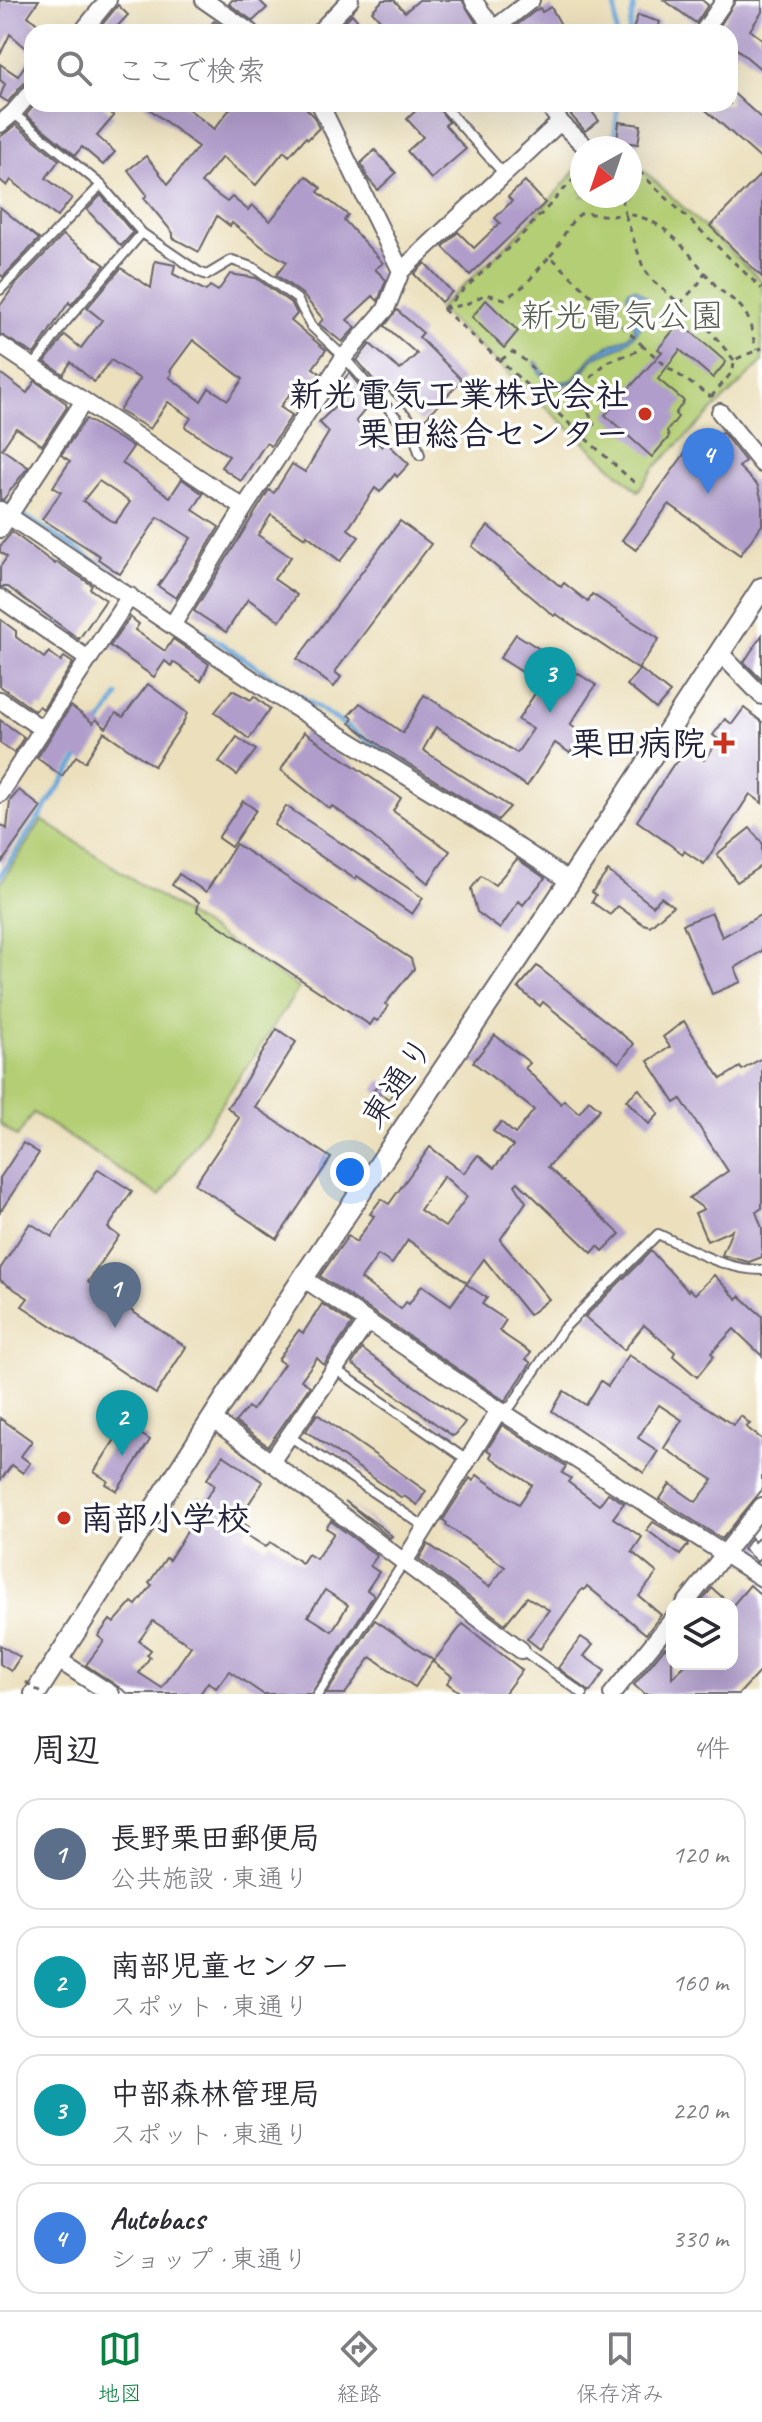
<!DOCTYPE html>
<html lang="ja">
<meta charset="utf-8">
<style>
:root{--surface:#fff;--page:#f2f2f3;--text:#2b2b33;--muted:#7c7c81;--line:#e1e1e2;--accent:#0b8043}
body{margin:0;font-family:Caveat,"Klee One",sans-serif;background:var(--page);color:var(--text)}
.controls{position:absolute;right:24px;bottom:24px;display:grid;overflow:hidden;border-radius:16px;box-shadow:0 8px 32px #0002}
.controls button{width:72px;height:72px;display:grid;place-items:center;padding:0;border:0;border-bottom:2px solid var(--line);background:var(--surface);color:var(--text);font:40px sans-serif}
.compass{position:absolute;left:570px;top:136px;width:72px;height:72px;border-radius:50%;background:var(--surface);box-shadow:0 8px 32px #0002;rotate:220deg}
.you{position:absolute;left:350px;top:1172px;width:28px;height:28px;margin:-20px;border:6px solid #fff;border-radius:50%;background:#1a73e8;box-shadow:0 0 0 12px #1a73e833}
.badge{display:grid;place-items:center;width:52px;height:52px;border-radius:50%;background:var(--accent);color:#fff;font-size:26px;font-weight:700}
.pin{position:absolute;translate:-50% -66px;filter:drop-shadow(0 2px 4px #0008)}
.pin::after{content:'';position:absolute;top:42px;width:28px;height:24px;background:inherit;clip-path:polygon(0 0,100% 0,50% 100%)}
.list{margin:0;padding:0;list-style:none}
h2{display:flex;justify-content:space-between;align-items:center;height:104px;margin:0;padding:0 32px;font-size:34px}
h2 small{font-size:26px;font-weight:400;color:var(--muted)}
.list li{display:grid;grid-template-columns:52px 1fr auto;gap:24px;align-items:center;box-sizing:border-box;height:112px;margin:0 16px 16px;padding:0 16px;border:2px solid var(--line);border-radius:24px}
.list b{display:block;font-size:30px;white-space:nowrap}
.list p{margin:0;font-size:26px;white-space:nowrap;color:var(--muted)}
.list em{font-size:26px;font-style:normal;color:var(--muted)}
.icon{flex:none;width:44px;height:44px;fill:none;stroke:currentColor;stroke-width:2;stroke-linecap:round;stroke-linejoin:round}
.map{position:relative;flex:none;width:762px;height:1694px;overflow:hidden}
.search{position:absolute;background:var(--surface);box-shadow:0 8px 32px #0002;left:24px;right:24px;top:24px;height:88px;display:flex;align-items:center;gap:20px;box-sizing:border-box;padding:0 28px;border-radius:24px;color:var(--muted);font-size:30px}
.sheet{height:616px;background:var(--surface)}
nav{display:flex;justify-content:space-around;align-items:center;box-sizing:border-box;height:112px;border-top:2px solid var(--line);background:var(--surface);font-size:22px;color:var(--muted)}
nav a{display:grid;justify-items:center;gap:4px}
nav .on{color:var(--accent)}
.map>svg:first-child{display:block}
</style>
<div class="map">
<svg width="762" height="1694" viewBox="0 0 762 1694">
<rect width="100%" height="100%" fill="#fff"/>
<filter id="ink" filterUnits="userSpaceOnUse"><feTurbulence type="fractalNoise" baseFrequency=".0125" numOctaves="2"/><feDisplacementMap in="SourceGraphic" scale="16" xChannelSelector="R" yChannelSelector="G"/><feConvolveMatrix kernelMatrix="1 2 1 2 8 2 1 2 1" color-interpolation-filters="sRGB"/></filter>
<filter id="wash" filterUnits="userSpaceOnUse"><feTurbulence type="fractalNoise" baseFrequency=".006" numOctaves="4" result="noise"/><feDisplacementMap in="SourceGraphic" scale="32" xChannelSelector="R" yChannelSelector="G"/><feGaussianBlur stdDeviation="1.8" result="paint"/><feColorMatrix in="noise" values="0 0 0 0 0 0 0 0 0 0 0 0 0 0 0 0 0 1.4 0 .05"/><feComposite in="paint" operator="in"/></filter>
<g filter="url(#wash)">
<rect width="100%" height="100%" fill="#ebdfbc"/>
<g fill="#b4ce74" stroke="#6b7858" stroke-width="2">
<path d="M 630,158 L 762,281 L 762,362 L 654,468 L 638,491 L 438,309 C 489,262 540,217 582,161 L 582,196 L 630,196 Z"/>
<polygon points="42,820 299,988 160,1196 33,1113 17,1137 0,1124 0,884"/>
</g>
<path fill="#67a6d9" stroke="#44648a" stroke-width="2" d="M 635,288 L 647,298 C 652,316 637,335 623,345 C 614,351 603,352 594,359 C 586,365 582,377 573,382 C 558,390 537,378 535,362 L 537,362 C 548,379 547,386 573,380 L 596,352 L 626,338 L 634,331 L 635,312 L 627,296 L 629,289 Z"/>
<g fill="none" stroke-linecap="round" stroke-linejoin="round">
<g stroke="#67a6d9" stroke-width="5">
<polyline points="615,0 616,32"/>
<polyline points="629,32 635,0"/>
<polyline points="613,147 618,104"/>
<polyline points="0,499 8,504"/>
<polyline points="20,513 171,610"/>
<polyline points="189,622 415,772"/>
<polyline points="97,728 118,696"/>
<polyline points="0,876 81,754"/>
</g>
</g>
<g id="blocks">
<g fill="#b09dcb" fill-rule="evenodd">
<polygon points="0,0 39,0 28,16 47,32 32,32 32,53 10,34 0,55"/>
<polygon points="232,0 259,0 267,8 253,21 229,4"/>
<polygon points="383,0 394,0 405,12 419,0 462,0 476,23 463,32 391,32 372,11"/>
<polygon points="664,0 702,0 708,5 696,23"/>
<polygon points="736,0 762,0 762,12 750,30 762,39 762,70 737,49 730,61 730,32 716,32"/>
<polygon points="118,5 128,15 112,32 96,32"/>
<polygon points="551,7 565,32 508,32 535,11 540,8 542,12"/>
<polygon points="352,14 368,32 334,32"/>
<polygon points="638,15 660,22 657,32 632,32"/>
<polygon points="214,21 231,32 205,32"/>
<polygon points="32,54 32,80 24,83 8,102 0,97 5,84 0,80 0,64 18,76"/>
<polygon points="730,90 762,119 762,160 699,104 730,104"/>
<polygon points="35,104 101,104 114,116 97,136 115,152 103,165 82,147 75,155 26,115"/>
<polygon points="143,104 182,104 214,129 234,104 302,104 313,115 319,128 308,139 306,137 289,156 284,151 256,185 222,157 201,183 227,202 232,197 248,210 252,205 270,221 306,176 321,188 318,192 348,215 344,220 383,263 375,269 386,280 378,301 373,296 347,320 356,327 342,342 319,324 323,319 302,294 276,275 287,262 265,249 232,223 230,226 217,216 199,252 173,238 173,233 144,198 147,195 128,170 146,156 168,184 198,147"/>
<polygon points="423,104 435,104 449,122 445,125 466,149 431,179 407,151 423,137 407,119"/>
<polygon points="561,104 586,104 599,121 585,131"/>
<polygon points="619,122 641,125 638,144 617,141"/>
<polygon points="16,125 59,160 46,178 72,198 57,217 11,180 7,186 0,180 0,137"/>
<polygon points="375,150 396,173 378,190 369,180 361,163"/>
<polygon points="762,173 762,277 710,226"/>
<polygon points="525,181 545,203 470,275 443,247 458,232 474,248 500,223 495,218 512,201 508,197"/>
<polygon points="101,195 133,233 121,246 87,210"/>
<polygon points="0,207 39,239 3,277 0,274"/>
<polygon points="63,235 105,265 71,305 69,302 34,354 0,334 0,306 14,286"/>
<path d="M 155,261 L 175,265 L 173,274 L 206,291 L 210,286 L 218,291 L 230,274 L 256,278 L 292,304 L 297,314 L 291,321 L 326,350 L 313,368 L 320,373 L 309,389 L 299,382 L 280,407 L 292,415 L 271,446 L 266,443 L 241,481 L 221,467 L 229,456 L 185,427 L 191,418 L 168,402 L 150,429 L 119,411 L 140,379 L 111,360 L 94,382 L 71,362 L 63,374 L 45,362 L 65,335 L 81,348 L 102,320 L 87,308 L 121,268 L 151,288 ZM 193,340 L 243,379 L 228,400 L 209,388 L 201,401 L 169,377 L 172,373 L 170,371 Z"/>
<polygon points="425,263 452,292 441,302 414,274"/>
<polygon points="486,300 518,331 504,348 472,317"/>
<polygon points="397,310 423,333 419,337 462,380 421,423 384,387 382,390 357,360 370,344 400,370 417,354 385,326"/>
<polygon points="680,322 726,362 713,378 680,350 658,379 684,401 675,414 678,417 667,431 669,437 652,457 605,415 662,352 658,349"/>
<polygon points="0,373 27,393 35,381 66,403 67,407 42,445 16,428 2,449 28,467 3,500 0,499"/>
<polygon points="349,373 372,401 356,421 382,447 386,442 409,464 397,477 395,474 380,492 375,488 348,529 359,537 340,561 307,535 305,538 271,515 258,535 291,557 274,579 297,595 280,621 248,599 226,632 194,611 269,490 274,493 292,464 305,472 329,432 319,422 340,402 332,395"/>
<path d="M 86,419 L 133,447 L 122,463 L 170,497 L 182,479 L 203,494 L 193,510 L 219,527 L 176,598 L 158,586 L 191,538 L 158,517 L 120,574 L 98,559 L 100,556 L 42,519 L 61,492 L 53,487 L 70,461 L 61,455 ZM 99,481 L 130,502 L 115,523 L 83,501 Z"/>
<polygon points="722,432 745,461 739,467 758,486 762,502 762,525 740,555 669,504 636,550 622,540 685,453 713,444"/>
<polygon points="400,521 431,544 335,672 341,677 334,687 297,659"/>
<polygon points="488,526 561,587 564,583 588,602 592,594 659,639 638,669 556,614 554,616 472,546"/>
<polygon points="12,532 55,564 57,562 92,585 90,589 106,600 79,639 8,587 0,587 0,567 7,557 0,552 0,546"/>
<polygon points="130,617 139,624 135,630 165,651 173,639 209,664 201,681 173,662 171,666 165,661 154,677 110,646"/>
<polygon points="0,619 16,631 16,637 44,658 49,652 61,661 64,657 73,663 43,709 39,706 35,711 0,686"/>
<polygon points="516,634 596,685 570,725 583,733 570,753 555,743 527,786 436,727 423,750 510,807 498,820 385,749 350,723 353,718 349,715 360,703 403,733 424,695 517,753 533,729 518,720 541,684 500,658"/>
<polygon points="762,635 762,680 744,662"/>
<polygon points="640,669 670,693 656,709 627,685"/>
<polygon points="148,684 187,713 183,723 154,766 104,732 85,762 76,756 62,776 37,758 71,706 93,723 96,719 106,728 116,713 123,717"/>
<polygon points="232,690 251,700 254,696 270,709 249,739 215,712"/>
<polygon points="744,708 762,722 762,803 750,794 704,864 684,851 683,854 637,821 673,765 692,752 704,760 719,740 713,735 725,719 732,724"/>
<polygon points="0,720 24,737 14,753 0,743"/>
<polygon points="304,732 401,798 393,811 450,851 428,883 356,823 332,806 330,809 281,770"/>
<polygon points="237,737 256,750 237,775 219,762"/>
<polygon points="19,790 41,807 0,865 0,824 7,829 10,801"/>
<polygon points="243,801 256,810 231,847 218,838"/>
<polygon points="286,806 423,898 412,914 357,876 355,879 274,825"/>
<polygon points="750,828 762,843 762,865 737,882 717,854"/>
<polygon points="236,844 411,959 414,969 385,1004 388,1006 378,1021 374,1019 370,1025 197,911 199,902 172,885 179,874 206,892"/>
<polygon points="517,859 545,878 523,905 519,901 500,929 477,912 471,889 481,876 495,885"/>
<polygon points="608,871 653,906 661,897 673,906 650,926 643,924 618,906 610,915 592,902 596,895 592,892"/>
<polygon points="712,913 722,937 762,914 762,951 735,968 741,982 712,994 683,924"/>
<polygon points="537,966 634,1044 619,1063 543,1002 540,1006 518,988"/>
<polygon points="684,1021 721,1079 740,1067 742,1070 762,1058 762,1208 756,1212 762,1228 762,1257 749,1262 722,1255 732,1230 707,1241 695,1213 704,1209 689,1198 728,1171 681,1099 675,1103 648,1061 670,1047 663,1037"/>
<polygon points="277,1029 296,1042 255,1107 331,1158 277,1239 195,1184 239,1118 227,1107 236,1096"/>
<path d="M 495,1035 L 530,1063 L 525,1068 L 561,1104 L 564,1100 L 579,1113 L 589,1100 L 600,1109 L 548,1167 L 620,1234 L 603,1251 L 598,1246 L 592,1253 L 518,1182 L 515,1185 L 526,1202 L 500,1240 L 549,1299 L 529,1315 L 484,1259 L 467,1283 L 408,1240 L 392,1264 L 378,1255 L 361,1279 L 401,1309 L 406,1302 L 409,1304 L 422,1285 L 451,1305 L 466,1284 L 487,1298 L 482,1304 L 506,1320 L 499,1331 L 531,1353 L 526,1359 L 531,1363 L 505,1401 L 320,1276 L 348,1236 L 356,1242 L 374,1216 L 370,1214 L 381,1199 L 389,1204 L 430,1147 L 464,1173 L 478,1155 L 494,1168 L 513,1146 L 493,1131 L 501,1122 L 515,1134 L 534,1110 L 473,1062 ZM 444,1176 L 467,1197 L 445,1227 L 420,1210 Z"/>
<polygon points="381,1080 395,1090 389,1099 374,1090"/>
<polygon points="639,1089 659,1114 649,1124 626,1100"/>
<polygon points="23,1143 39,1153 0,1212 0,1178"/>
<polygon points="98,1169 132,1191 108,1228 119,1236 88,1282 186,1347 156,1394 22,1306 28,1298 0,1280 0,1269 30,1223 52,1237"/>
<polygon points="651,1251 688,1291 689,1289 695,1294 714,1275 737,1299 740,1296 762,1316 762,1356 734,1329 711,1353 714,1356 697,1377 673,1356 675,1352 644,1325 624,1350 585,1317"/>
<polygon points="322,1304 352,1324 324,1365 317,1358 301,1380 310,1386 268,1446 235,1422 248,1407 252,1410 284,1364 278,1360 290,1342 299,1330 303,1333"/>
<polygon points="362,1349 465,1422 456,1434 453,1436 352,1364"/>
<polygon points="629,1355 733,1425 741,1416 750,1424 746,1427 762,1439 762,1490 722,1539 660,1499 670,1484 696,1502 713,1480 664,1448 682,1420 659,1405 638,1438 658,1451 644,1473 552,1411 564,1391 586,1405 601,1381 608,1386"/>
<polygon points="317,1414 426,1491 417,1505 404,1496 402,1498 306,1431"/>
<polygon points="0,1418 32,1441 21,1456 30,1463 23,1473 12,1465 0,1481"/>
<polygon points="125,1424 150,1440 117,1491 106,1484 108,1481 94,1472"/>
<polygon points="502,1425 566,1466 562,1473 571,1478 568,1482 599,1505 608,1493 624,1503 613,1518 642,1537 632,1552 657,1573 639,1596 661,1615 646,1634 587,1586 584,1590 582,1589 540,1649 527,1639 549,1610 527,1597 505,1624 419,1559 428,1544 489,1587 505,1567 446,1525 447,1523 443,1520 470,1478 473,1481 477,1475 519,1504 532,1485 490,1457 492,1453 487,1450"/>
<path d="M 223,1455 L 263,1482 L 238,1520 L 249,1527 L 245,1534 L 266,1547 L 270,1542 L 302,1563 L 308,1554 L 316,1559 L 334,1533 L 326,1528 L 331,1521 L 377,1556 L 370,1566 L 379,1572 L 367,1590 L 374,1595 L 311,1694 L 263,1694 L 229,1671 L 216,1688 L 208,1682 L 200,1694 L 129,1694 L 86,1665 L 104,1641 L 98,1636 L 110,1620 L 114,1623 L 132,1602 L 136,1605 L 152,1585 L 149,1583 L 166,1558 L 169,1560 L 193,1522 L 184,1516 L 195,1499 L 202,1504 L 215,1485 L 207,1479 ZM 325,1590 L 348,1605 L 332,1631 L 308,1616 ZM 153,1621 L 191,1646 L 162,1688 L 139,1673 L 150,1657 L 147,1655 L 151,1650 L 139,1641 Z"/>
<polygon points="345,1501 381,1527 392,1536 390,1538"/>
<polygon points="653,1522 689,1544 680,1555 647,1530"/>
<polygon points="762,1535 762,1557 757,1562 743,1549 751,1538 754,1542"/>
<polygon points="750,1585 762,1596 762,1669 739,1694 644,1694 634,1685 665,1647 672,1654 672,1678 686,1664 732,1664 732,1606"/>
<polygon points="712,1588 730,1604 699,1604"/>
<polygon points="375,1620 433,1660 415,1687 371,1657 345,1694 326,1694"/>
<polygon points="463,1624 522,1670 504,1694 462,1694 447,1683 452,1676 433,1662"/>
<polygon points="581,1637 593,1645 584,1656 605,1671 590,1692 558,1668"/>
<polygon points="0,1645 20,1657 11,1671 0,1664"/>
</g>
</g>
</g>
<g filter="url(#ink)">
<use href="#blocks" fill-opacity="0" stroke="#686468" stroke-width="2"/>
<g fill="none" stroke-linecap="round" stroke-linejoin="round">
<g stroke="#686468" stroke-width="12">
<g id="service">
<polyline points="442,104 503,173"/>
<polyline points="13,113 101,185 142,233 199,272 207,275 232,260 254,268 297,299 311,326 344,357 415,439 420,455"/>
<polyline points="0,290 101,185"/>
<polyline points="33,367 63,325 142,233"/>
<polyline points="335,1369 467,1460"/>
<path d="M 500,1410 L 511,1406 L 563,1329 L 658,1234 C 691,1249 724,1270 762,1270"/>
<polyline points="289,1436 425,1527"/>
<polyline points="522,1650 583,1694"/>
<polyline points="318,1694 404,1562"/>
</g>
</g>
<g stroke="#686468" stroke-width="20">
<g id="minor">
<polyline points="204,0 250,32"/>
<polyline points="473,0 496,32"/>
<polyline points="494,29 531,0"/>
<polyline points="82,32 108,0"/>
<polyline points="319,32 350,0"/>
<polyline points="703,32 725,0"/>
<polyline points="320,104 401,271"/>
<polyline points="560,122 587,148"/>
<polyline points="0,124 13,113 32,91"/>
<polyline points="0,345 244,508"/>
<polyline points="720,412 762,464"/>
<polyline points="0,510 283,700 478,820 569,881"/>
<polyline points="0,529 84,401"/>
<polyline points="0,598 88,659"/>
<polyline points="173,624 244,508 344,357 386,309 401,271 560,122 548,104"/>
<polyline points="720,653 762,696"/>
<polyline points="0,700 42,729"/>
<polyline points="0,794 130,596"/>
<polyline points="303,1278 499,1410 762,1578"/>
<polyline points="367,1322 271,1462 521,1650"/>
<polyline points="212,1419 271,1462"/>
<polyline points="404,1562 499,1410"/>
<polyline points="685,1604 762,1506"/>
<polyline points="57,1659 111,1694"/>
<polyline points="612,1694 672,1620"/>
</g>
</g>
<g stroke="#686468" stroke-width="24">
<polyline id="tertiary" points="35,1694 303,1278 537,931 762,588"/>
</g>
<g stroke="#686468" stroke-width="3" stroke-dasharray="6 6" stroke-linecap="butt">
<polyline points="630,163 762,289"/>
<path d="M 550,256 C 564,243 564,224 582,213 L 612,216 L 625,214 L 621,196"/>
<polyline points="680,304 699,283 705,272"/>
<polyline points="443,309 638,486"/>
<polyline points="443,309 466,304 486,294 505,299 525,285 550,256 643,346"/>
<polyline points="443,309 519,238 582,170"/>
<path d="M 501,360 L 512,352 C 536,362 545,401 578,390"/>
<path d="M 734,360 L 708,328 L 652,280 L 643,267 L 625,214 C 670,218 691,259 719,289 C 728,297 740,303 746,314 C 752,325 752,338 757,350"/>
<polyline points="711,397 733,371 734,360 762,348"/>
<polyline points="585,438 594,424 578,390 607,362 635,352 643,346 670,369 711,397"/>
</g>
<use href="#service" stroke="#fff" stroke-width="8"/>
<use href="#minor" stroke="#fff" stroke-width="16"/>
<use href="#tertiary" stroke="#fff" stroke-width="20"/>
<polyline stroke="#686468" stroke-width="3" stroke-dasharray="6 6" stroke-linecap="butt" points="26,1682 43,1694"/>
</g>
</g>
<g fill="#c8321e" stroke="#fff" stroke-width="3">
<circle cx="645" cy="414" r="8"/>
<path d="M720 731h8v8h8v8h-8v8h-8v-8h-8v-8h8z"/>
<circle cx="64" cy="1518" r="8"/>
</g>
<g text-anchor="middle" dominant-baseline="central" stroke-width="7" stroke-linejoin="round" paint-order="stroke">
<g font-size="34" fill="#555e4f" stroke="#fff">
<text x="622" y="315">新光電気公園</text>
</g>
<g font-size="34" font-weight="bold" fill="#22223b" stroke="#fff" text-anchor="end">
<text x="629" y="394">新光電気工業株式会社<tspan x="629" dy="39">栗田総合センター</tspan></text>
<text x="706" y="743">栗田病院</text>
<text x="80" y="1518" text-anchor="start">南部小学校</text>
</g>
<g font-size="34" fill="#22223b" stroke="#fff">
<text transform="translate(397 1082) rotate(-56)">東通り</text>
</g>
</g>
</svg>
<div class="controls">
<button><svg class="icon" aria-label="layers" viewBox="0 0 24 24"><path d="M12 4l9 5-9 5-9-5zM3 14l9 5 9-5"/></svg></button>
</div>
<svg class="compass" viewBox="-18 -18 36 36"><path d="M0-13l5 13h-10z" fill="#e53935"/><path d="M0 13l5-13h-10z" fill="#7c7c81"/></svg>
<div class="you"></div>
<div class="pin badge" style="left:115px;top:1328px;background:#5c6f8a">1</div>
<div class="pin badge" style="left:122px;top:1456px;background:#0f9aa8">2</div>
<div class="pin badge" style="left:550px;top:713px;background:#0f9aa8">3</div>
<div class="pin badge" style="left:708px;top:494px;background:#3f7fe0">4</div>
<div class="search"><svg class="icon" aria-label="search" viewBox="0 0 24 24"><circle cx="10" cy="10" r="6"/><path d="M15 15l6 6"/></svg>ここで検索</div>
</div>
<section class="sheet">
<h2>周辺<small>4件</small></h2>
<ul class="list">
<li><span class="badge" style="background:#5c6f8a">1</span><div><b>長野栗田郵便局</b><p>公共施設 · 東通り</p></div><em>120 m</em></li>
<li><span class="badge" style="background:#0f9aa8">2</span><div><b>南部児童センター</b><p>スポット · 東通り</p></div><em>160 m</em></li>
<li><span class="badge" style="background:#0f9aa8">3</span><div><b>中部森林管理局</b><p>スポット · 東通り</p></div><em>220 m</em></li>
<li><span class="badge" style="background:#3f7fe0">4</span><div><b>Autobacs</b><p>ショップ · 東通り</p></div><em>330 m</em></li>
</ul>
</section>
<nav>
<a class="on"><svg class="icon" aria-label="map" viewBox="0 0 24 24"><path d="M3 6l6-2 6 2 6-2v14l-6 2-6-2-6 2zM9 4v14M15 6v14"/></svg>地図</a>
<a><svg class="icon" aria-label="directions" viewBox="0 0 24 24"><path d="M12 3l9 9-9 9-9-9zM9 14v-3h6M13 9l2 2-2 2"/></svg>経路</a>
<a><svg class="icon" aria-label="saved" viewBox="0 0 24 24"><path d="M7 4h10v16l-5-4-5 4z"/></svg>保存済み</a>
</nav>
